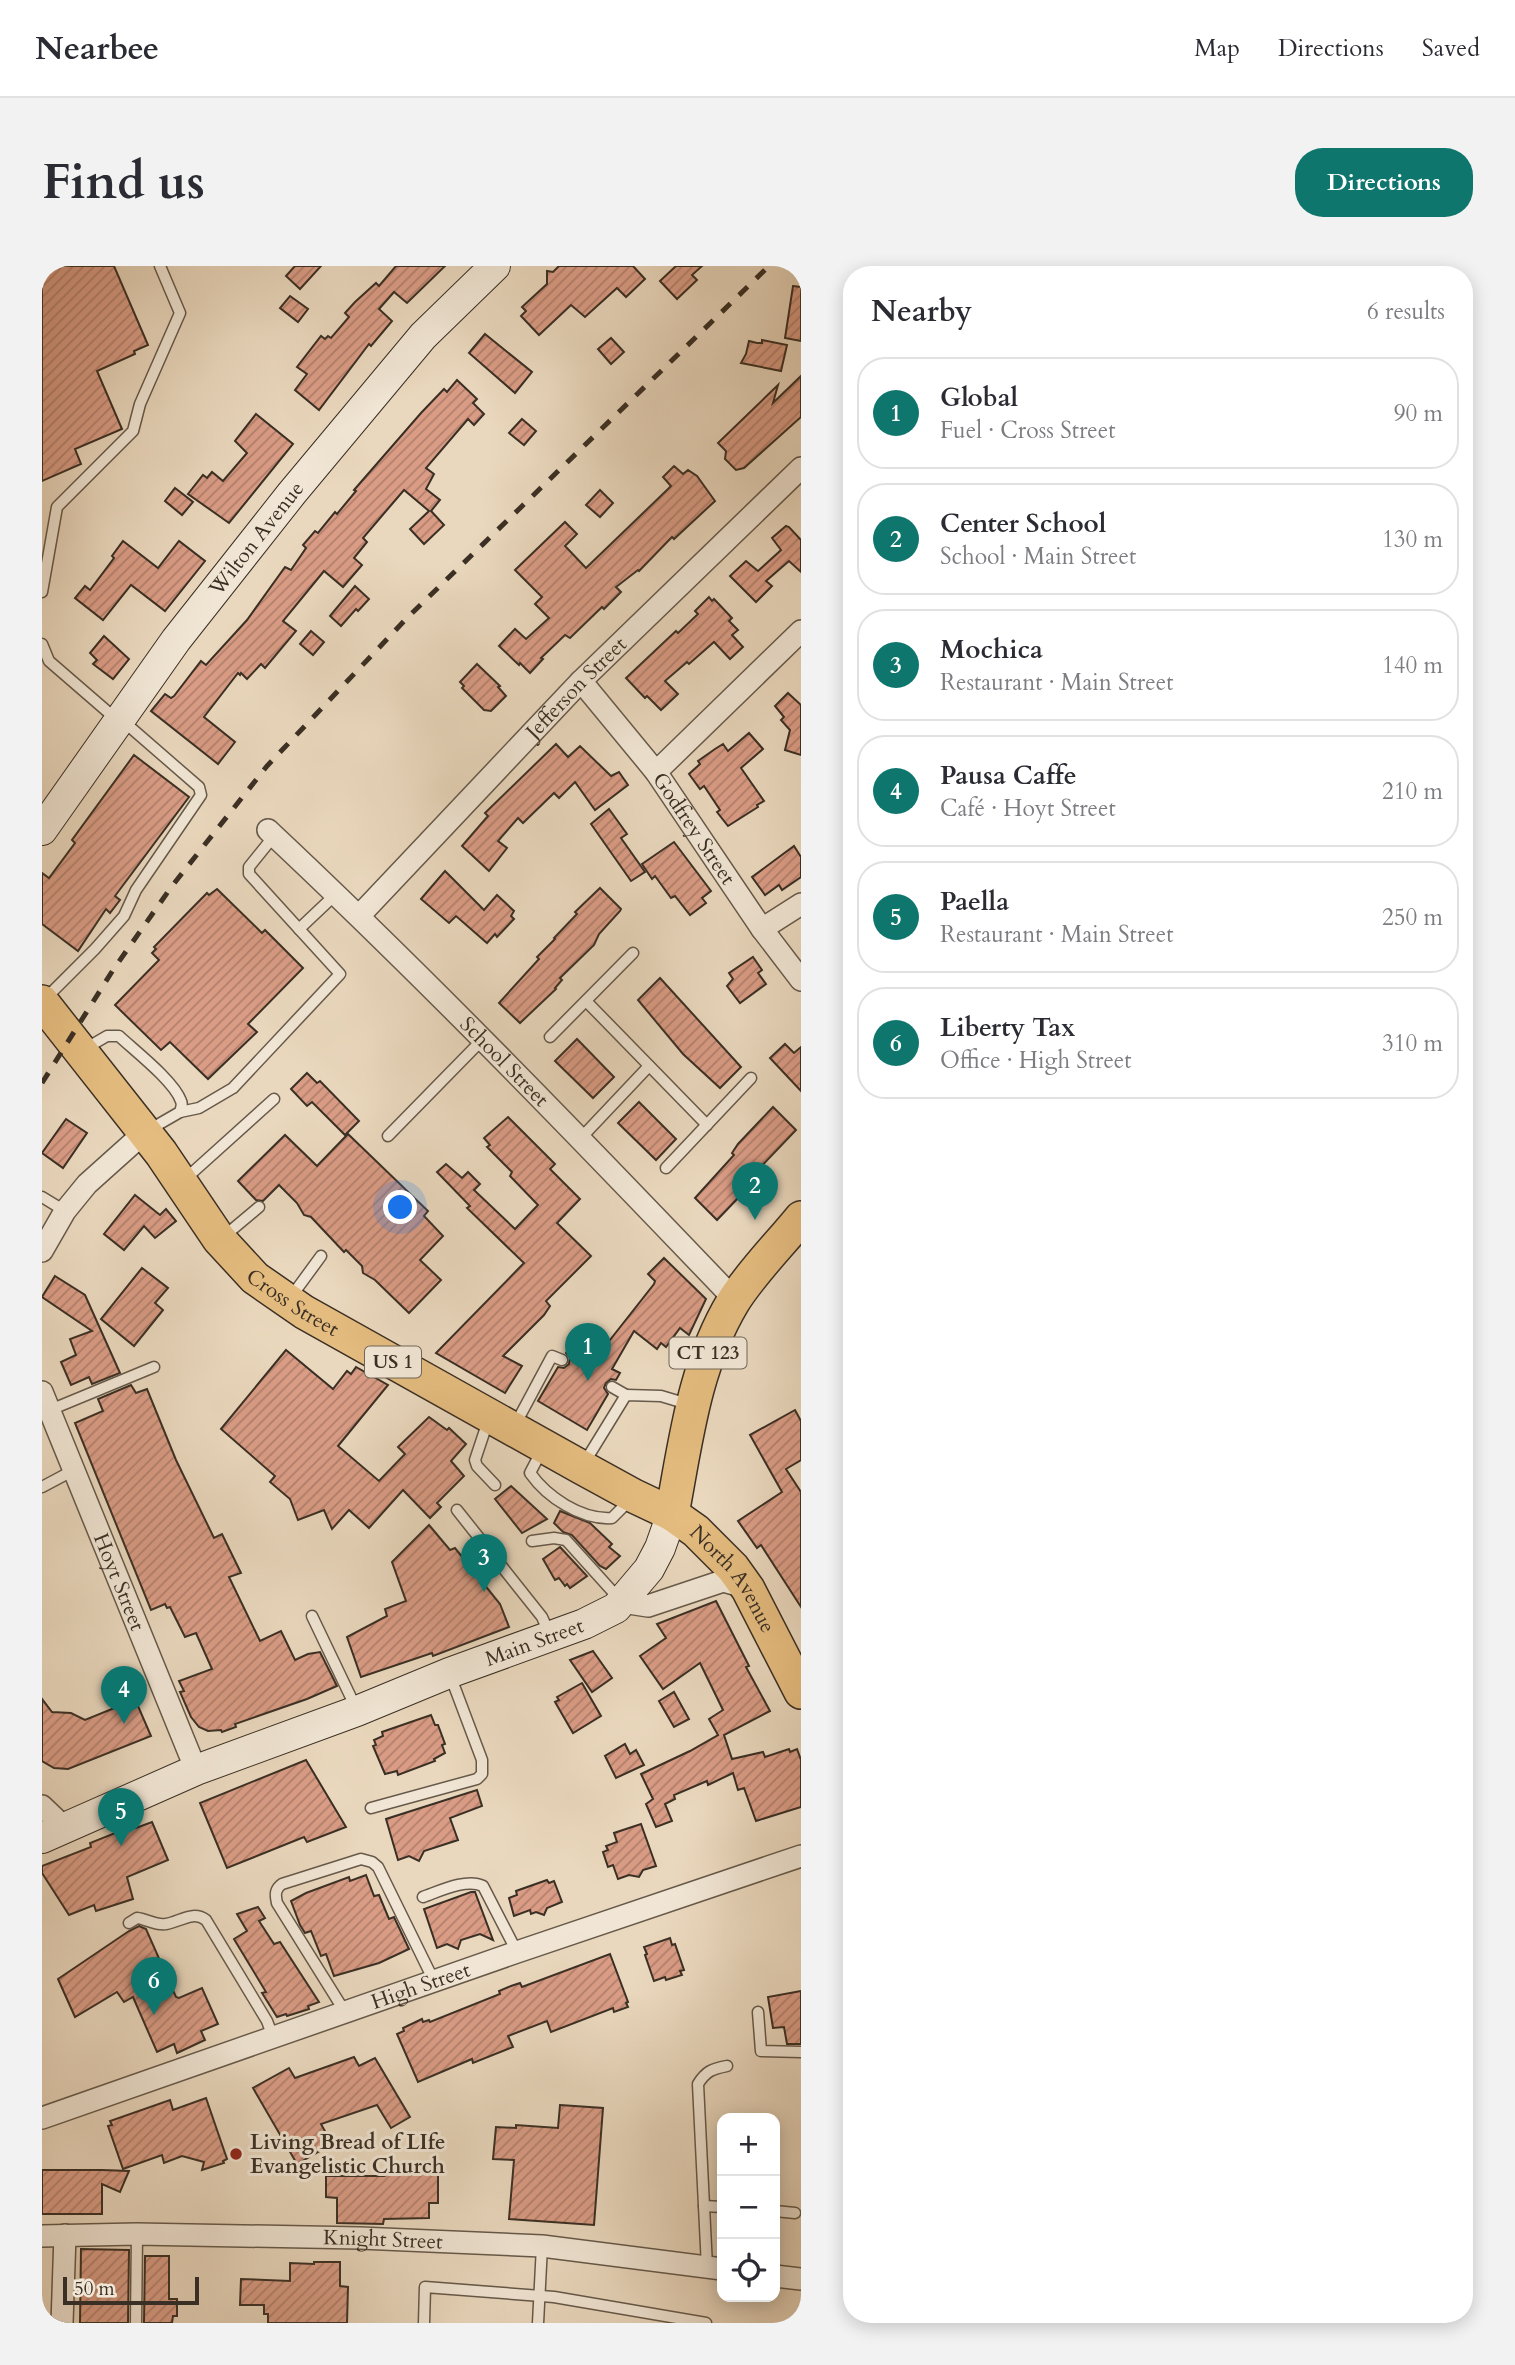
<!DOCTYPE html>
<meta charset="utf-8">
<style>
:root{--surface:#fff;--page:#f2f2f3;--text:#2b2b33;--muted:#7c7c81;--line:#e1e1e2;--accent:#0f766e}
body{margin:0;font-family:Cardo,serif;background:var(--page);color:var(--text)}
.controls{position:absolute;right:21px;bottom:21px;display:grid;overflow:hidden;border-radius:14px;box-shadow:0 4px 18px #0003}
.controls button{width:63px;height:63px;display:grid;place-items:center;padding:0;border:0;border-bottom:2px solid var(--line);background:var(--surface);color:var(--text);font:35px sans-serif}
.scale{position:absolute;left:21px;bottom:18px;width:136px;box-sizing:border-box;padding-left:7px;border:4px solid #3a2f24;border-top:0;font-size:19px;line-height:24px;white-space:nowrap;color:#3a2f24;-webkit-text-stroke:5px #f1e6d5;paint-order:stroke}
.you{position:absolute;left:359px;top:942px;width:24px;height:24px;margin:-18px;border:5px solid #fff;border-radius:50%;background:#1a73e8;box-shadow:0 0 0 10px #1a73e833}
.badge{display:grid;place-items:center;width:46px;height:46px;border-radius:50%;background:var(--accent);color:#fff;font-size:23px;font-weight:700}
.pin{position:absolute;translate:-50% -58px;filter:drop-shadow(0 2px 4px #0008)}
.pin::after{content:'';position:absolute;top:37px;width:24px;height:21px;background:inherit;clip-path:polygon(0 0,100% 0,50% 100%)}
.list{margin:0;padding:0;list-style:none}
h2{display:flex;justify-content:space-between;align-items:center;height:91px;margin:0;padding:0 28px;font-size:30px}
h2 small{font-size:23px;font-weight:400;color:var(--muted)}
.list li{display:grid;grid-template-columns:46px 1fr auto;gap:21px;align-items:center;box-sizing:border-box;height:112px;margin:0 14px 14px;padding:0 14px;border:2px solid var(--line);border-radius:28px}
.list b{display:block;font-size:26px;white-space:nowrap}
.list p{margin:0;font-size:23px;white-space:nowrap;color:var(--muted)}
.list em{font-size:23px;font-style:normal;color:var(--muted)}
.icon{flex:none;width:38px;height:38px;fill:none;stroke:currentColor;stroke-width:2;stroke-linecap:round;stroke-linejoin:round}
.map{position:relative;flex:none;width:759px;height:2057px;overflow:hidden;border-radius:28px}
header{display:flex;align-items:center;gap:42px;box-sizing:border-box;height:98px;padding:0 35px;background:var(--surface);border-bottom:2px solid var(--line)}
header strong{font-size:33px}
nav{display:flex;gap:38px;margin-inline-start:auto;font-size:24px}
.intro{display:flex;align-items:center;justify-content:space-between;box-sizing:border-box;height:168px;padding:0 42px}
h1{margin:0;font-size:49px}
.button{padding:18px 32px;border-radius:28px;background:var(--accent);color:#fff;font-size:24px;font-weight:700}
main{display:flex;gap:42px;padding:0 42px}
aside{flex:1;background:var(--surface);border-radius:28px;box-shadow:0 4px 18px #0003}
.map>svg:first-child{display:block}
</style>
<header>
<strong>Nearbee</strong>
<nav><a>Map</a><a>Directions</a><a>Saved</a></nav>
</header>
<div class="intro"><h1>Find us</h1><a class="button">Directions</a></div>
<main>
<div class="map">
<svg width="759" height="2057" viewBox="0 0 759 2057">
<defs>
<pattern id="building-hatch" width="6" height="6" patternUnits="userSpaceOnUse" patternTransform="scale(1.75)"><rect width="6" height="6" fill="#da9c85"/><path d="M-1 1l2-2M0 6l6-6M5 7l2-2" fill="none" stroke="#b2806d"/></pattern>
</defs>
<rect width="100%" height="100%" fill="#ead8be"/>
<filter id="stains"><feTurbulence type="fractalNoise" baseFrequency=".00286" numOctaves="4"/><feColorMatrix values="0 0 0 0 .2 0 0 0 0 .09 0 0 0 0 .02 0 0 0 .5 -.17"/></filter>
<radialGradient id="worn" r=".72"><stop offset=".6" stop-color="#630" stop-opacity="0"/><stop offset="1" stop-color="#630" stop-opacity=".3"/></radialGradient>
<g fill="url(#building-hatch)" stroke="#3a2f24" stroke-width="2">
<polygon points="0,0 72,0 106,79 92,85 93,88 55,105 80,163 33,183 39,198 0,215"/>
<polygon points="253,0 279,0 258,23 244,10"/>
<polygon points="354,0 403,0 365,37 352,26 337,43 350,55 329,80 327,78 277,144 253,124 265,108 255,101 279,70 283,73 286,70 289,72 307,51 303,47 313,36 334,17 337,20"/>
<polygon points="517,0 591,0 603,13 584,31 575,22 543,51 529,39 497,69 479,50 484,45 480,41 505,18 505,5 511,6"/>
<polygon points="634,0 660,0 650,9 655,14 635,33 618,15"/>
<polygon points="751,20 759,21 759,75 743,72"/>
<polygon points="248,30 266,43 256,56 238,42"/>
<polygon points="443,68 490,106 473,127 427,87"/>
<polygon points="569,72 582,86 569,98 556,83"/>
<polygon points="720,74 745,79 739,105 699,97 704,88 707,75 715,77 720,77"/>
<polygon points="759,110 759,151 702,202 694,204 683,193 684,185 676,177 736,119 731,137"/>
<polygon points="415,114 435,133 431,137 442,148 432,159 426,153 384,202 392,208 384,223 398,234 389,245 402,259 382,278 368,263 387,245 362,224 321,272 325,276 312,292 320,299 301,321 282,305 241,355 254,365 223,402 219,398 205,413 199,407 198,409 196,407 162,451 193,476 176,498 109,445 123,428 129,432 132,430 159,395 164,399 205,354 243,301 249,304 264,282 261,279 273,265 276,267 293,246 295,248 314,225 312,224 379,147 402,123 405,126"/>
<polygon points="214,148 251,178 187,257 146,228 161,209 165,212 170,206 181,215 205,187 193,175"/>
<polygon points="480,153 494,165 482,179 467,167"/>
<polygon points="632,200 641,208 646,204 655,210 673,235 632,273 630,271 597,305 596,304 574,321 579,326 562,343 560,341 528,372 523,369 499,392 501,393 488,407 478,397 477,399 457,380 473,363 484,373 507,352 493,338 500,331 473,304 523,256 535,268 523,280 544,302 626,223 629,220 621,211"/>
<polygon points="133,222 151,236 140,249 123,235"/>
<polygon points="558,224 571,237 558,251 544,239"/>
<polygon points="744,260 747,261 759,274 759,306 747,295 724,315 730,320 714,336 688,310 704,295 716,305 739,284 730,272"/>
<polygon points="81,275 116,302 137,275 163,295 123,345 89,319 61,354 33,332 43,320 48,324 72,292 70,290"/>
<polygon points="313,320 327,333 316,345 314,343 299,360 288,350"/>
<polygon points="667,331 670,335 672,333 690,352 687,355 696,364 690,369 701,381 688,393 672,376 647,398 645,396 623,415 636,428 619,444 605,430 603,432 584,412 634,365 636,367 656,348 653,345"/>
<polygon points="269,365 282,376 271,389 258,378"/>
<polygon points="62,370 87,393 71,413 51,398 55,394 48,387"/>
<polygon points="435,398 458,420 456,421 464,430 449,445 442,444 420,422 422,420 418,416"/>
<polygon points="746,427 759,439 759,489 743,484 748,464 739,454 742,451 733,440"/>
<polygon points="707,467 721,483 699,502 722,535 715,539 716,541 686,560 675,546 678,544 662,520 658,523 647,508 658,498 656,495 673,483 681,478 686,485"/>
<polygon points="514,478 526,491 538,480 569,510 577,506 586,519 553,544 533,516 517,532 512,527 481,557 476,552 456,575 465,582 447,605 420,580 446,550 443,547"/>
<polygon points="92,489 147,531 73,630 78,634 68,647 64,643 36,685 0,658 0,607 7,612 33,577 30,574"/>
<polygon points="567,543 585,568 579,572 603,606 589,615 549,558"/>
<polygon points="632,576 669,625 660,632 664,637 648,649 633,630 629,632 613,610 610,613 600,598"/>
<polygon points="752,580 759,591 759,611 740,624 737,619 723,629 710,611"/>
<polygon points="403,605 442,644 455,629 472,645 469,650 472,653 455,671 453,668 445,677 414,650 407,657 379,633"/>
<polygon points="558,622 579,643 578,645 557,668 552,679 518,712 520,714 513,722 514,723 478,757 457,737 497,693 495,691 513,673 512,672 535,648 533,646"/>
<polygon points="175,623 220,667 223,664 261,702 206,758 215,766 166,813 128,776 119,784 73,739 117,694 110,687 114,683 112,681 165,627 167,629"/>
<polygon points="711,691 720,704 716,707 724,718 698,737 685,720 691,713 687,707"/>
<polygon points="618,712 699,801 678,822 641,788 596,734"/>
<polygon points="535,773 572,811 551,832 513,795"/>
<polygon points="743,778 752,787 759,781 759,825 728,792"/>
<polygon points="265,807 275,817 278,815 317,855 303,869 270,836 265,840 249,823"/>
<polygon points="597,836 634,873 614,894 576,857"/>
<polygon points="731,841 754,864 713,907 715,909 697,927 699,929 675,954 653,932 692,889 690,887 696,878"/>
<polygon points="466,851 513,898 508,903 538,933 515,957 549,990 504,1035 508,1040 502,1049 461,1090 480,1100 463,1127 394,1087 482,997 425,942 428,940 395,906 404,898 420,912 426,906 438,918 432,924 473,963 496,939 468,910 470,906 445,881 448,879 442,872"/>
<polygon points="24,853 45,867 21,902 0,887"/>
<polygon points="306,868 386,945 382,950 401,970 378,994 399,1014 367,1047 333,1014 321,1007 320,1000 304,984 302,986 269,951 262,949 255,937 237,919 221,935 214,934 196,915 243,869 275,900"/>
<polygon points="93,929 118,949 124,943 134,955 113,972 102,960 82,984 62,968"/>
<polygon points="622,992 664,1033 647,1069 638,1062 624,1081 619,1077 615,1083 592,1065 570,1103 578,1107 574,1114 569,1113 564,1117 562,1122 566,1128 545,1164 496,1135 516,1101 522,1102 527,1098 528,1092 524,1087 529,1079 536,1083 545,1068 564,1079 612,1018 613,1015 606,1008"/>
<polygon points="100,1002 126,1022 113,1037 121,1044 92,1080 59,1053"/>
<polygon points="13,1010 43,1029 78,1107 50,1118 47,1111 29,1119 19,1096 34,1089 28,1073 50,1065 0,1031"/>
<polygon points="244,1084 291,1123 305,1105 309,1108 314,1101 346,1119 296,1180 337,1215 363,1188 356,1181 387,1151 405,1164 407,1162 424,1178 409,1195 422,1210 395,1237 399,1241 388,1252 361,1224 327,1262 307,1244 290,1263 282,1244 256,1254 248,1233 228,1216 233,1210 179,1163"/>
<polygon points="89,1119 94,1127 105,1123 134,1194 172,1272 180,1268 199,1307 187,1311 218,1375 239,1365 253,1394 266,1388 278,1386 295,1420 265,1433 193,1458 194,1461 180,1466 179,1464 166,1465 157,1461 149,1451 138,1426 142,1425 137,1415 170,1403 154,1367 143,1371 128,1341 125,1342 123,1338 109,1344 33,1157 61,1145 56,1133"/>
<polygon points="753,1144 759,1155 759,1194 744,1203 759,1226 759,1341 719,1279 715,1282 696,1255 740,1226 708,1169"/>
<polygon points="469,1220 505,1253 480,1267 453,1233"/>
<polygon points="518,1245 548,1257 570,1278 567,1281 578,1290 564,1303 558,1300 530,1269 521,1266 512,1257"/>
<polygon points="387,1259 408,1284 413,1282 458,1338 467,1361 391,1390 390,1387 319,1411 305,1371 345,1350 343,1343 364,1335 350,1296"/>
<polygon points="518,1281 545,1310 528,1322 525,1318 523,1320 517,1312 513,1314 501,1293"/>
<polygon points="674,1335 707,1400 704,1401 728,1445 682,1469 690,1493 721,1486 723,1491 747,1483 748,1486 755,1483 759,1494 759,1541 714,1555 702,1522 696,1524 691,1507 666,1519 665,1515 632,1529 633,1533 623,1538 630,1555 614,1561 604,1538 611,1533 599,1508 648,1485 676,1469 667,1453 681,1444 658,1397 621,1423 598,1390 624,1372 615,1358"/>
<polygon points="551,1385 570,1412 550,1426 528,1394"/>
<polygon points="540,1417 559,1450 531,1467 513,1436 517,1434 515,1431"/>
<polygon points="85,1419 91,1434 93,1433 109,1470 26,1503 12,1502 0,1495 0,1433 10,1446 29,1447 43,1454 75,1441 69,1426"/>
<polygon points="632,1426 647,1453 632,1461 617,1435"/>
<polygon points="389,1449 393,1459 396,1459 403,1478 400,1479 403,1487 392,1493 393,1495 356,1509 355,1505 343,1508 331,1480 334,1479 332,1474 341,1470 340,1466"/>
<polygon points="583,1478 588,1488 594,1484 602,1499 574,1512 563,1490"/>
<polygon points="264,1494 304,1561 265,1576 262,1571 185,1602 158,1537"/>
<polygon points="435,1524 440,1540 408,1552 416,1574 382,1585 377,1595 367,1590 356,1594 344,1553"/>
<polygon points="110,1556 126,1594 85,1611 91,1633 54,1645 52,1639 27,1649 0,1607 0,1600 49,1581 48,1577 93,1559 94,1562"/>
<polygon points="599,1558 614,1600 601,1604 597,1611 587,1609 576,1613 571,1599 566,1601 561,1586 566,1584 564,1580 575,1576 572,1567"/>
<polygon points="324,1609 332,1630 337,1629 347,1653 352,1651 367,1683 337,1697 292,1710 284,1688 279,1690 269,1665 263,1667 258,1659 249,1635 264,1627 307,1611 308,1615"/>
<polygon points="505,1614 507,1617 512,1615 520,1636 505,1642 502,1649 494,1646 489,1648 488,1644 472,1650 467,1632 475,1629 474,1625"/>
<polygon points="429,1626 433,1626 451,1674 438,1668 419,1674 416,1683 405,1678 395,1682 382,1643"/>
<polygon points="216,1641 223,1652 217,1655 232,1678 238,1676 277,1736 266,1740 267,1743 245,1750 244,1748 235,1751 220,1727 224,1726 192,1673 205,1665 195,1648"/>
<polygon points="97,1660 104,1663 134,1731 137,1732 160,1722 176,1758 159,1765 163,1774 135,1787 132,1778 115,1786 91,1731 82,1736 75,1726 33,1751 16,1713 87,1665"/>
<polygon points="628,1672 630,1679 633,1678 642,1704 638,1705 640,1709 624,1714 623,1711 612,1715 603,1689 605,1688 602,1681"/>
<polygon points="568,1688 586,1736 584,1737 586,1741 572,1746 571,1742 509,1766 505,1755 466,1770 471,1781 431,1797 430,1793 376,1816 355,1768 362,1765 361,1762 380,1753 381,1756 387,1754 388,1756 458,1728 457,1725 469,1720 478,1717 480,1721"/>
<polygon points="759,1725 759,1778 745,1778 742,1761 731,1762 726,1731"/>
<polygon points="312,1791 317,1800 333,1792 368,1851 349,1862 335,1839 279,1858 290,1878 255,1898 211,1822 247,1802 253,1812"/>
<polygon points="164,1832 185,1893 181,1895 182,1897 160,1904 162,1896 140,1890 122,1897 120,1889 81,1903 66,1860 70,1859 68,1855 128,1834 131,1844"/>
<polygon points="518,1839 561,1842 552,1959 467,1953 472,1894 451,1893 454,1861 474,1862 474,1859 516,1862"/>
<polygon points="378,1898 396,1899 396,1937 387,1937 387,1952 342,1953 341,1958 295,1957 295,1932 284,1931 284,1910 342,1910"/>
<polygon points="0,1904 60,1904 87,1905 78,1926 60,1918 60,1948 0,1948"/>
<polygon points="39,1983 87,1984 86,2057 38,2057"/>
<polygon points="103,1990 127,1990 127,2033 135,2033 135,2050 131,2050 130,2057 102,2057"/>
<polygon points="272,1996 298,1996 298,2020 306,2021 305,2057 226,2057 226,2048 222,2048 222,2039 198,2039 199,2013 248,2015 248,1997 272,1998"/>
</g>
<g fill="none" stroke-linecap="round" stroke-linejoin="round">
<g stroke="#66594a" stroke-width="13">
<g id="lane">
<polyline points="0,326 15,241 91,165 98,138 138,47 118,0"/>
<polyline points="0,378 7,395 74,453"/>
<polyline points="257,663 294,628"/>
<polyline points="2,734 53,683 82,650 94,624 159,529 157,521 81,455"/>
<polyline points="544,735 665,859"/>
<polyline points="508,771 591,687"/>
<path d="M 41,784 L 65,770 L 77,770 C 93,785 132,815 139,835 C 141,839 139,842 138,846 L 105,865"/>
<polyline points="138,846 157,842 191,822 298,708 207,608 207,601 232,570"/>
<polyline points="346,870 440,774"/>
<polyline points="538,873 607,800"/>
<polyline points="624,902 709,812"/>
<polyline points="141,915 232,833"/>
<polyline points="0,931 23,945"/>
<polyline points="180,972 217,941"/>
<polyline points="249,1031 279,990"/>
<polyline points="570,1121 584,1129"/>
<polyline points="8,1144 112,1101"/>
<polyline points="446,1155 433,1194 435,1200 453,1219"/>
<polyline points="472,1161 510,1090 520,1094"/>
<path d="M 500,1184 L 488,1207 C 505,1231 539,1254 570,1252 L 590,1232"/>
<polyline points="541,1199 584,1129 619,1130 649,1139"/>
<polyline points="0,1221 32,1204"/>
<polyline points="415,1244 500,1351 507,1367"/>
<polyline points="490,1275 512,1272 524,1274 579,1335"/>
<polyline points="270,1350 314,1442"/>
<polyline points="329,1542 435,1513 440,1508 440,1494 408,1409"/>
<path d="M 381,1631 C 398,1625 424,1612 441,1620 L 475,1686"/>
<path d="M 87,1657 L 95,1652 C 104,1653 115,1660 124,1658 C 138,1656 151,1644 164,1654 L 225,1755 L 231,1771"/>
<path d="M 303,1746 L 235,1637 C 233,1628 233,1623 240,1618 L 319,1593 L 330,1596 L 336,1601 L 392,1715"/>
<polyline points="716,1746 719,1785 759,1786"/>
<polyline points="662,1940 680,1941"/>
<polyline points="733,1945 753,1947"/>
<path d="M 665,2001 L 656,1818 C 664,1805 670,1803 685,1800"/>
<polyline points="94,2057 95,1968"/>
<polyline points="382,2057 383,2021 512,2031 664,2057"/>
<polyline points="496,2057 500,1980"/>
</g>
</g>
<g stroke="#66594a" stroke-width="24">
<g id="street">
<path id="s1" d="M 539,415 L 614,506 L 720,663 L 759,714"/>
<polyline points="614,506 759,365"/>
<path id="s2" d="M 226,564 C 387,715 540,874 693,1034"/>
<path id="s3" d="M 317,650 L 539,415 L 759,202"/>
<polyline points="720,663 759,638"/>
<polyline points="0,985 23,945 45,918 103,866"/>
<path id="s4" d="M 0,1126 L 154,1504"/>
<polyline points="580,1336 606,1340 681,1315 706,1322"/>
<polyline points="0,1540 22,1561"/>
<path id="s5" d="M 0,1852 L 475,1686 L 759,1590"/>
<path id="s6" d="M 0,1970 L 95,1968 L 318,1972 L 500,1980 L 680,2003"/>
<polyline points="733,2010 759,2013"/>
<polyline points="20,2057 23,1969"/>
</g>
</g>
<g stroke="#3a2f24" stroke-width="32">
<g id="secondary">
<path id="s7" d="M 0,564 L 134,374 L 250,227 L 381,70 L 453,0"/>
<path id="s8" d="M 0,1572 L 154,1504 L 315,1445 L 407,1407 L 542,1358 L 574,1342 L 607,1303 L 618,1282 L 630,1248"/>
</g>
</g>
<g stroke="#3a2f24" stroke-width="36">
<g id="primary">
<path id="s9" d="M 0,736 L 119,887 L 177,973 L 213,1012 L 262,1046 L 539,1201 L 592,1230 L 630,1248 L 654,1265 L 691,1302 L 706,1323 L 759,1426"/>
<path d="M 630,1248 C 644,1174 652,1101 691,1036 C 708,1008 738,978 759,952"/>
</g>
</g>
<use href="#lane" stroke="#f1e6d5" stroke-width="10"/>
<use href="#street" stroke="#f1e6d5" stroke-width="21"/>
<use href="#secondary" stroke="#f1e6d5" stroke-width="30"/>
<use href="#primary" stroke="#e5bc7f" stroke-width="33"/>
<polyline stroke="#3a2f24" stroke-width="5" stroke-dasharray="12 12" stroke-linecap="butt" points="0,817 71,704 130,620 225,500 365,352 727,0"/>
</g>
<circle fill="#8f2418" stroke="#f1e6d5" stroke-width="2.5" cx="194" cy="1888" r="7"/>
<g text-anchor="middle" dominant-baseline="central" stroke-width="6" stroke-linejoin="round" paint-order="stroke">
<g fill="#f1e6d5" stroke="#716659" stroke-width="2">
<rect x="627.5" y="1071.5" width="77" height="31" rx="5"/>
<rect x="323" y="1080.5" width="56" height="31" rx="5"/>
</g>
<g font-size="19" font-weight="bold" fill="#3a2f24">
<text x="666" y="1087">CT 123</text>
<text x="351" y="1096">US 1</text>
</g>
<g font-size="21" fill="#3a2f24" stroke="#f1e6d5">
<text stroke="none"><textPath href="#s7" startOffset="362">Wilton Avenue</textPath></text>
<text stroke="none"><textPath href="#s3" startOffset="315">Jefferson Street</textPath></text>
<text stroke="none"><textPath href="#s1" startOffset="186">Godfrey Street</textPath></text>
<text stroke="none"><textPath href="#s2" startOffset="331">School Street</textPath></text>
<text stroke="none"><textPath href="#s9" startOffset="394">Cross Street</textPath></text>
<text stroke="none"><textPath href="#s4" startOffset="205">Hoyt Street</textPath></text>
<text stroke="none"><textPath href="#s9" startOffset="919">North Avenue</textPath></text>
<text stroke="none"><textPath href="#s8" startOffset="530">Main Street</textPath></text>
<text stroke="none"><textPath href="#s5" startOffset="401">High Street</textPath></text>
<text stroke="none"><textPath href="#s6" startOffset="341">Knight Street</textPath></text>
</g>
<g font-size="21" font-weight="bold" fill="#3a2f24" stroke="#f1e6d5" text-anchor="start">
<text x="208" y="1876">Living Bread of LIfe<tspan x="208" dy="24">Evangelistic Church</tspan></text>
</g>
</g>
<rect width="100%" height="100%" filter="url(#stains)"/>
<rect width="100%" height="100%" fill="url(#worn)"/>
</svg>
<div class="controls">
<button>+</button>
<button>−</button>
<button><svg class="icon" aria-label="locate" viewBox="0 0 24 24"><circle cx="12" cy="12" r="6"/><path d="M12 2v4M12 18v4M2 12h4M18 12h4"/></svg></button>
</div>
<div class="scale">50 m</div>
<div class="you"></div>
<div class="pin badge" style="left:546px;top:1115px">1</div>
<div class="pin badge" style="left:713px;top:954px">2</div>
<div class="pin badge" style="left:442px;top:1326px">3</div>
<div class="pin badge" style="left:82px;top:1458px">4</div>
<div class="pin badge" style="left:79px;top:1580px">5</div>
<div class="pin badge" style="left:112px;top:1749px">6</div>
</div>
<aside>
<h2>Nearby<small>6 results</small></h2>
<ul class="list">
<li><span class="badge">1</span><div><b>Global</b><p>Fuel · Cross Street</p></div><em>90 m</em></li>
<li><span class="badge">2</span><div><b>Center School</b><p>School · Main Street</p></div><em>130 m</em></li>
<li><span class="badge">3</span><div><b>Mochica</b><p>Restaurant · Main Street</p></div><em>140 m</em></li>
<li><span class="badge">4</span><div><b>Pausa Caffe</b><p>Café · Hoyt Street</p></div><em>210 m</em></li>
<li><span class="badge">5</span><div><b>Paella</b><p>Restaurant · Main Street</p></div><em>250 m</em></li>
<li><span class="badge">6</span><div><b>Liberty Tax</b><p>Office · High Street</p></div><em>310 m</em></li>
</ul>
</aside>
</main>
